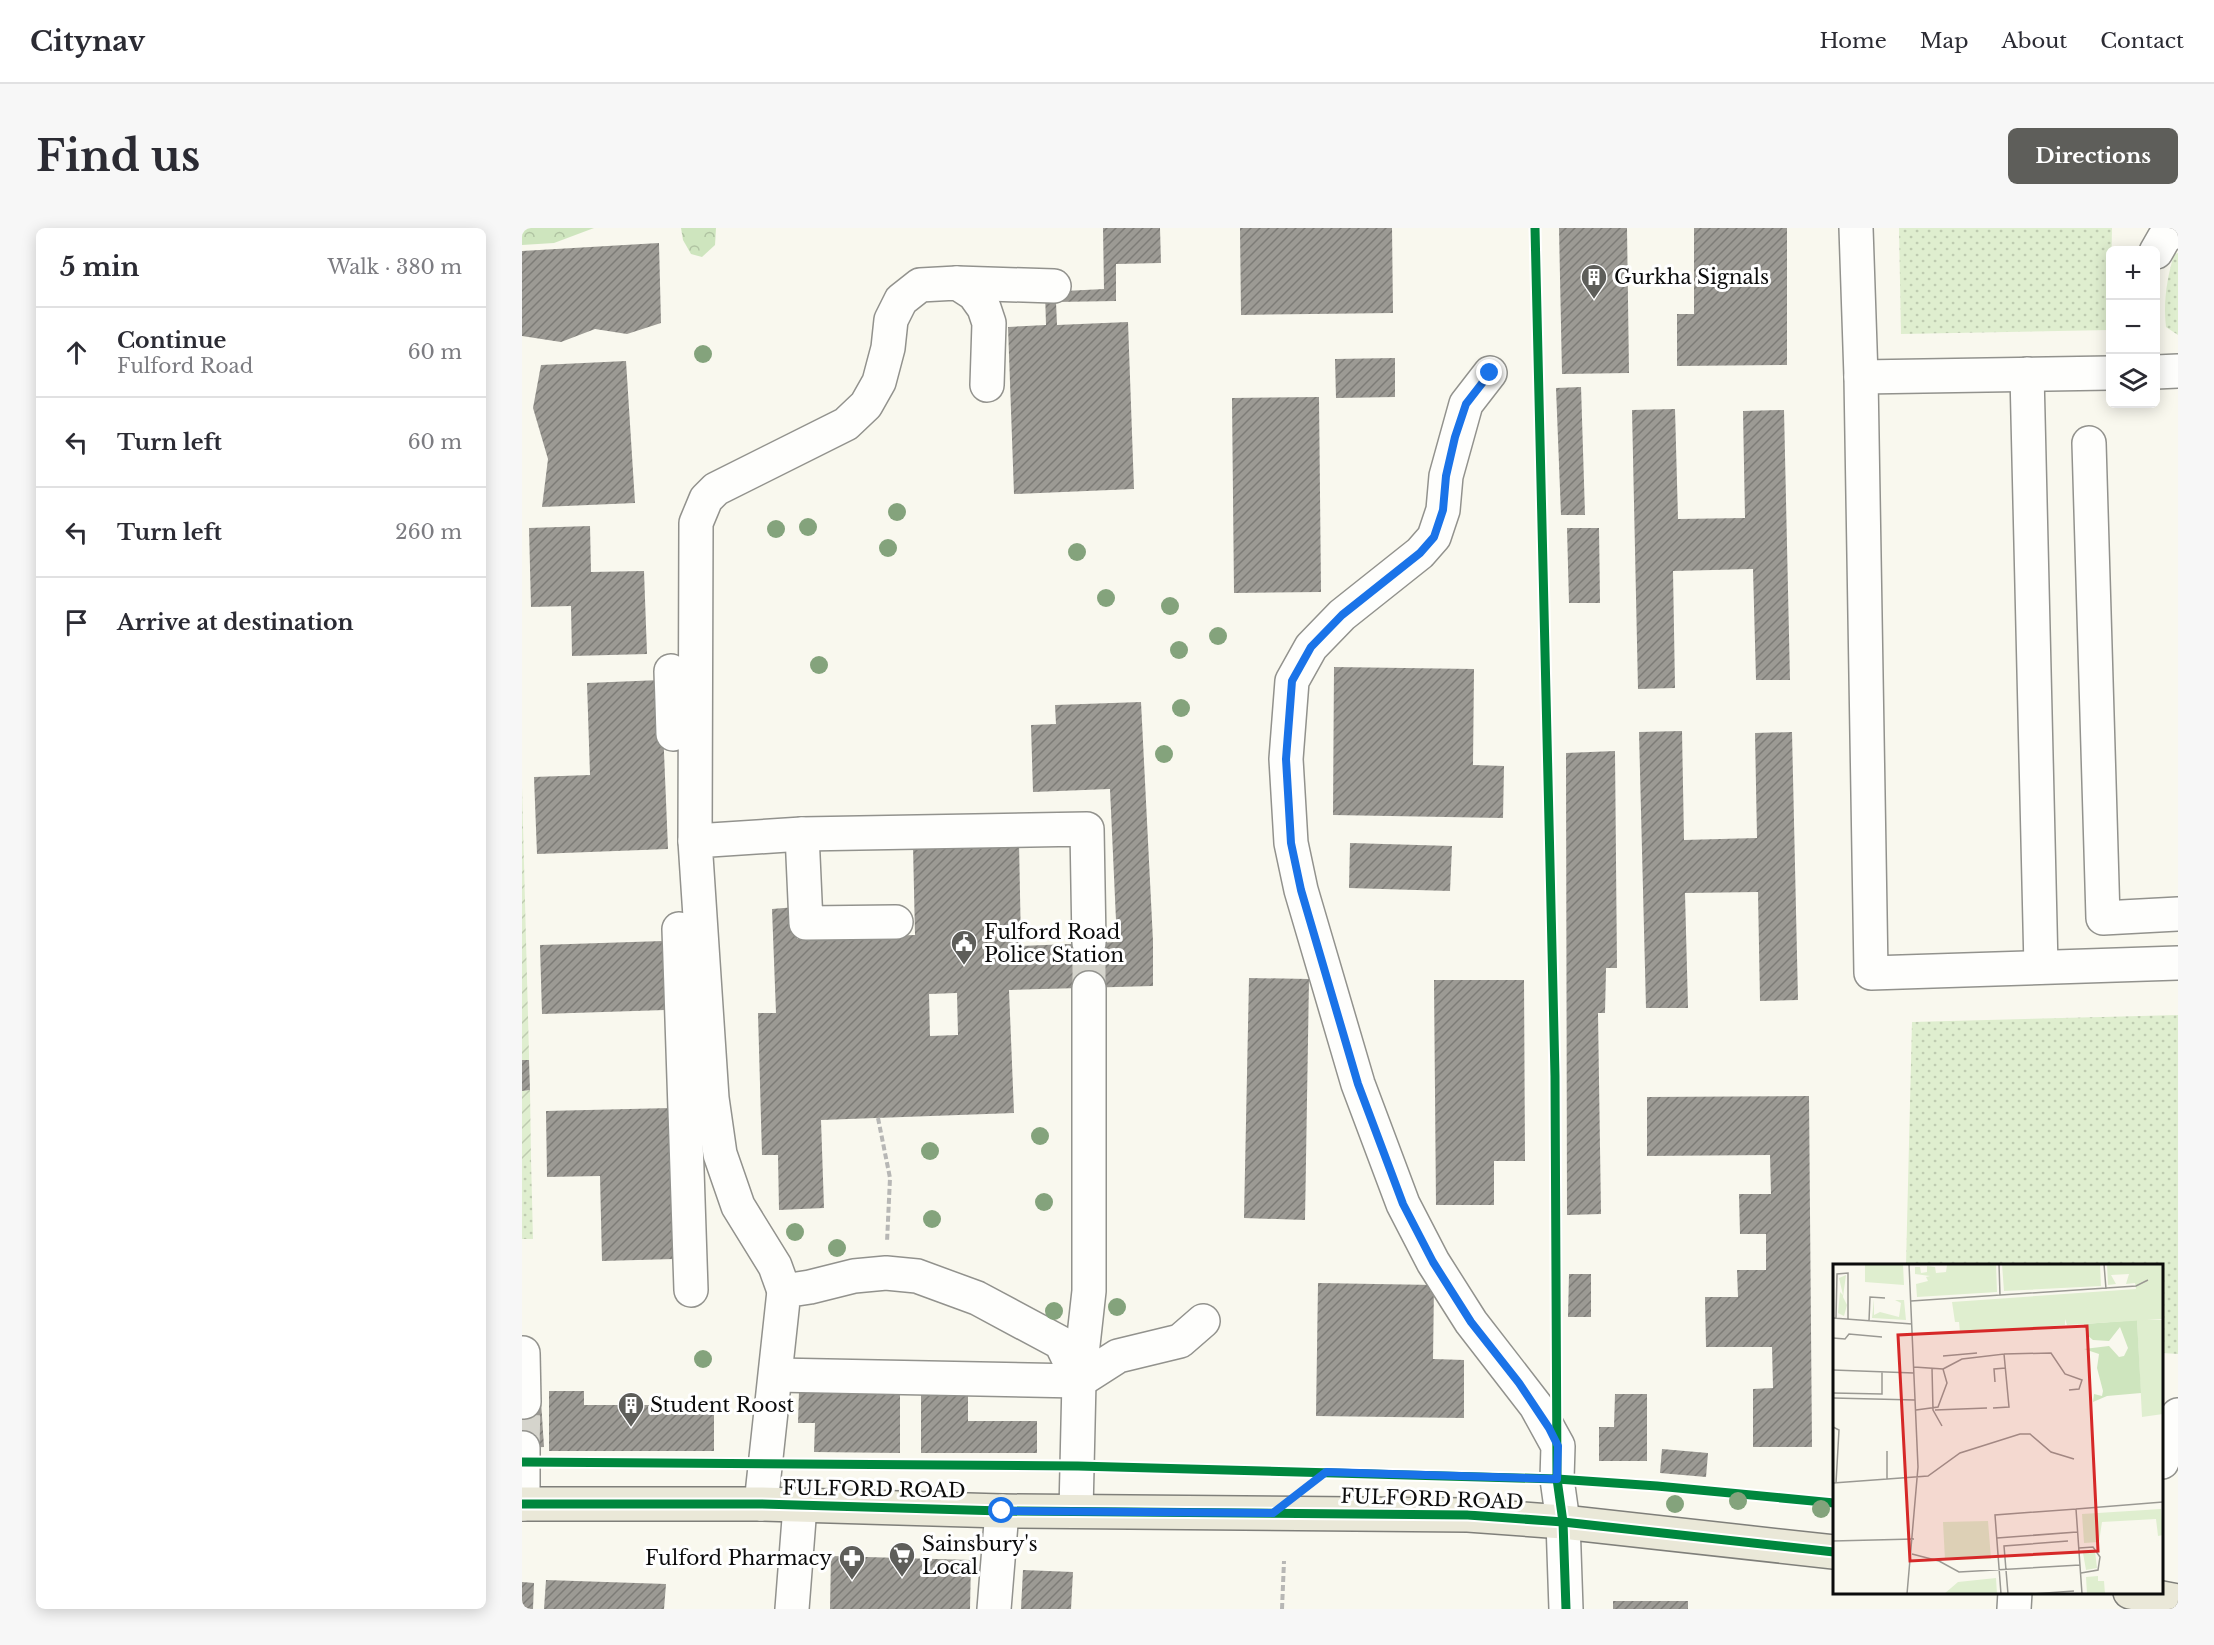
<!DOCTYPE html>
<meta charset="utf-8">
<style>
:root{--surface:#fff;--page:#f7f7f7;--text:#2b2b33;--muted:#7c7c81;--line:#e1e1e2;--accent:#5e5e5a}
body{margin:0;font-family:"Libre Baskerville",serif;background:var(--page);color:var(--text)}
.controls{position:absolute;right:18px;top:18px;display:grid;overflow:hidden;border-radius:9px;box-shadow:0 3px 15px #0003}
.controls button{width:54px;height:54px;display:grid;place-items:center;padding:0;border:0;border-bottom:2px solid var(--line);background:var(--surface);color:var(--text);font:30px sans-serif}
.stop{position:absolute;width:18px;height:18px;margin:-14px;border:4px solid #1a73e8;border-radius:50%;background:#fff}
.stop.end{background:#1a73e8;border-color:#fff;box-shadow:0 2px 6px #0008}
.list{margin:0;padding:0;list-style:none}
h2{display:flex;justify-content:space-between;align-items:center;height:78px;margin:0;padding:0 24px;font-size:26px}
h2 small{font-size:20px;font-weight:400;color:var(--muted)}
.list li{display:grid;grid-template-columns:39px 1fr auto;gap:18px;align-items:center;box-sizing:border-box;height:90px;padding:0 24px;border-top:2px solid var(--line)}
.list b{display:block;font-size:22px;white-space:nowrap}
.list p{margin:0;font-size:20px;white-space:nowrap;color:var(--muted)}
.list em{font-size:20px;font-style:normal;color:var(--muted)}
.icon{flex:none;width:33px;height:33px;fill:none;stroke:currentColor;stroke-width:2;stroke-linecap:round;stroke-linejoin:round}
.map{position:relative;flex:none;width:1656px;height:1381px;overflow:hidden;border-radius:9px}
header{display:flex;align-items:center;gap:36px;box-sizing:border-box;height:84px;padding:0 30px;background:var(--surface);border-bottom:2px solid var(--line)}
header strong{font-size:28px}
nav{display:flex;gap:33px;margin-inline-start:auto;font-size:21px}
.intro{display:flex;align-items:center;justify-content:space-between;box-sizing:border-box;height:144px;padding:0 36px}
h1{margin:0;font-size:42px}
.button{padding:15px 27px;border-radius:9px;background:var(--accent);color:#fff;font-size:21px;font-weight:700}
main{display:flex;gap:36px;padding:0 36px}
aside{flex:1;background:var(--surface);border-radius:9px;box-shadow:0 3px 15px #0003}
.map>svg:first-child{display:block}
</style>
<header>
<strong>Citynav</strong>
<nav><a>Home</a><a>Map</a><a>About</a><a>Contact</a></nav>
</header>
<div class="intro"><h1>Find us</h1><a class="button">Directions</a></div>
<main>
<aside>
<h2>5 min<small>Walk · 380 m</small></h2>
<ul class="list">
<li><svg class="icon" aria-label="ahead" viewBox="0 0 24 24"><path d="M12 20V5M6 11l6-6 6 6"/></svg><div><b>Continue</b><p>Fulford Road</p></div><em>60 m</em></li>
<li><svg class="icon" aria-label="left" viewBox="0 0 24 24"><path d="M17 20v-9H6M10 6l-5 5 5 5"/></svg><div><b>Turn left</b></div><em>60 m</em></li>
<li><svg class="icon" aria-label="left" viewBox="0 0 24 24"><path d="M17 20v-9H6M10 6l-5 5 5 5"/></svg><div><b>Turn left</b></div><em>260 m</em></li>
<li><svg class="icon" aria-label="arrive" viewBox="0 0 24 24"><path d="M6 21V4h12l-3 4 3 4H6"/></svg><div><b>Arrive at destination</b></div></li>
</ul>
</aside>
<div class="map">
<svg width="1656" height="1381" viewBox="0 0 1656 1381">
<defs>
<pattern id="grass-dots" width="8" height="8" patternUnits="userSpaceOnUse" patternTransform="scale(1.5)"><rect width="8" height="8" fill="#dfeecf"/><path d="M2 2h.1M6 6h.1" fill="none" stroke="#becbb0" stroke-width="1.8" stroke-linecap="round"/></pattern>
<pattern id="forest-crowns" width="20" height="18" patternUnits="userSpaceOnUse" patternTransform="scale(1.5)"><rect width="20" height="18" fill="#cee5be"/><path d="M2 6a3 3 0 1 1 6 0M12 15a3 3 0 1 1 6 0" fill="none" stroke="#b0c3a2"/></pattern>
<pattern id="garden-furrows" width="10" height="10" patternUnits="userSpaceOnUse" patternTransform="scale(1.5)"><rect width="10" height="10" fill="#dfeecf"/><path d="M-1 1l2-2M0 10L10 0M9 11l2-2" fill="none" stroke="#becbb0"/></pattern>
<pattern id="building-hatch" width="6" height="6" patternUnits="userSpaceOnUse" patternTransform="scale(1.5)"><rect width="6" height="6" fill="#9c9a94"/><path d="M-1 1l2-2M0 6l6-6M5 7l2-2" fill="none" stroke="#7d7c77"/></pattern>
</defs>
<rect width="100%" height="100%" fill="#f9f8ee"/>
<g fill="url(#grass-dots)">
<polygon points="1377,0 1590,0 1588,102 1379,106"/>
<path d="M 1656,25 L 1656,107 L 1644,99 C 1641,73 1645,51 1652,26 Z"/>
<polygon points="1656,787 1656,1126 1640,1125 1640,1038 1384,1037 1390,794"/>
<polygon points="0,931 9,931 11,1011 0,1011"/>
</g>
<g fill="url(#forest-crowns)">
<polygon points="0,0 72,0 32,15 0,17"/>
<polygon points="159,0 194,0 193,17 180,29 169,26 161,12"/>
</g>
<g fill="url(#garden-furrows)">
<polygon points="0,559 7,827 7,832 0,832"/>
<polygon points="8,862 9,931 0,931 0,863"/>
</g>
<g fill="url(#building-hatch)" fill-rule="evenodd">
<polygon points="581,0 638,0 639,35 594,36 594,73 534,74 535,97 606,94 612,261 492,266 486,99 524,97 523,64 582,61"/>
<polygon points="718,0 870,0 871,85 719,87"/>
<polygon points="1037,0 1105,0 1107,145 1040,146"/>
<polygon points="1172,0 1265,0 1265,137 1155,138 1155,86 1172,86"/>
<polygon points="137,15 139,95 105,106 73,101 39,114 0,108 0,23"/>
<polygon points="873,130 873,169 814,170 813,131"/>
<polygon points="104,133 113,275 20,279 26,231 11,180 19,137"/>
<polygon points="1059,159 1063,287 1039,287 1034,160"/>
<polygon points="797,169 799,364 712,365 710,170"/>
<polygon points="1153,181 1156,291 1223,290 1221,183 1262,182 1268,452 1234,452 1231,341 1151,343 1153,460 1116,461 1110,182"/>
<polygon points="68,298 69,344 122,343 125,426 50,428 49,378 9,379 7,300"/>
<polygon points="1045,300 1077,300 1078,375 1047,375"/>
<polygon points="812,439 952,441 951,537 982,538 981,590 811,587"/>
<polygon points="139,452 146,621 15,626 12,549 68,547 65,455"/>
<path d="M 619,474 L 631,713 L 631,758 L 487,762 L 492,885 L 299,892 L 302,980 L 257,982 L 256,927 L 240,927 L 236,785 L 254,785 L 250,681 L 274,679 L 275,711 L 393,707 L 391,618 L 497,614 L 499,718 L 595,714 L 588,561 L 511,564 L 509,497 L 534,496 L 533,477 ZM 435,765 L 436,807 L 408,808 L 407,766 Z"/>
<polygon points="1160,503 1162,612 1235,610 1233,505 1270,504 1276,772 1238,773 1236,664 1163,665 1166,780 1124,780 1117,504"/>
<polygon points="1093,523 1095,740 1084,740 1083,785 1076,785 1079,986 1045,987 1044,525"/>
<polygon points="828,615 930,618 928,663 827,660"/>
<polygon points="141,713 143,782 20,786 18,717"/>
<polygon points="727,750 787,751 783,992 722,990"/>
<polygon points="912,752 1002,752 1003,933 972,933 972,977 914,977"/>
<polygon points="0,832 7,832 8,862 0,863"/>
<polygon points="1287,868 1290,1219 1231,1219 1231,1161 1251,1160 1250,1119 1184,1119 1183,1069 1216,1069 1215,1042 1244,1042 1244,1006 1218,1006 1217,966 1249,966 1248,927 1125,928 1125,869"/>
<polygon points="149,880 152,1031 80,1033 78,948 25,949 24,883"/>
<polygon points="1047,1046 1069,1046 1069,1089 1046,1089"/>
<polygon points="796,1055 912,1057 911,1131 942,1132 942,1190 794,1188"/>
<polygon points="27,1163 62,1163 62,1177 192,1177 192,1223 27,1223"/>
<polygon points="277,1163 378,1165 378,1225 292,1224 293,1195 276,1195"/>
<polygon points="1093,1166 1125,1166 1125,1233 1077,1233 1077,1199 1092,1199"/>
<polygon points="399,1167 446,1167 446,1193 515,1193 515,1225 399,1225"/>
<polygon points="19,1173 22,1219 0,1220 0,1174"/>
<polygon points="1140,1221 1186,1225 1184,1249 1138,1245"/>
<polygon points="309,1328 449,1332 448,1381 308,1381"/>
<polygon points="501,1342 551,1344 549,1381 499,1381"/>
<polygon points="24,1352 144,1356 142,1381 22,1381"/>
<polygon points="0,1354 12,1355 11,1381 0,1381"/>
<rect x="1091" y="1373" width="75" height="8"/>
</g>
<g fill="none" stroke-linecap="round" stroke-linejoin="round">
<g stroke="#d5d4cc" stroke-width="33" stroke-dasharray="33 16" stroke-linecap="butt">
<polyline points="567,760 567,715"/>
<polyline points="1,1220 2,1174"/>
</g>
<g stroke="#92928d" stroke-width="36">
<g id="minor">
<polyline points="1334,0 1339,149"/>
<polyline points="1634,24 1642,10 1656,0"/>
<polyline points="435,55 532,58"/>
<polyline points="1634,144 1656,143"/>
<polyline points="968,145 944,176 924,248 921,282 912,309 898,325 820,387 789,419 770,453 764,531 769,615 779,662 836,856 881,976 911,1034 949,1094 1014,1178 1036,1218 1035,1251 1041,1294 1044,1381"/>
<polyline points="1588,145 1339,149 1349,745 1656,735"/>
<polyline points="1505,146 1519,739"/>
<polyline points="1567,215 1581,690 1656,686"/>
<polyline points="149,443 151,506"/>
<polyline points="280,606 284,695 374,694"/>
<polyline points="173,613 174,295 184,271 194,261 324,196 344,177 357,154 366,120 369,92 379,72 398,57 435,55 452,66 462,80 467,95 465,157"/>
<polyline points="157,701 169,1062"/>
<polyline points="262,1063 253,1038 216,978 198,926 190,870 173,613 280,606 565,601 567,715"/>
<polyline points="1,1125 2,1174"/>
<polyline points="254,1147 557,1153 596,1128 658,1113 681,1093"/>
<polyline points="557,1153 567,1063 567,760"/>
<polyline points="1640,1234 1656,1187"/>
<polyline points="1,1276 1,1220"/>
<polyline points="239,1276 262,1063 288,1059 332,1048 364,1045 395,1048 455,1070 539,1115 557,1153 554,1283"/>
<polyline points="270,1381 278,1278"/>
<polyline points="472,1381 480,1283"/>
<polyline points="1492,1381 1493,1364"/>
</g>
</g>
<g stroke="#7f7f7a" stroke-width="36">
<g id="major">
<polyline points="0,1276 239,1276 480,1283 946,1287 1041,1294 1312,1324"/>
<polyline points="1608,1364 1656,1373"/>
</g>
</g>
<g stroke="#b7b7b5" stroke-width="4" stroke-dasharray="6 3" stroke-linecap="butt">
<polyline points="356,890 368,950 365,1014"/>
<polyline points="760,1381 762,1333"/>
</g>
<use href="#minor" stroke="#fefefc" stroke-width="33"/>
<use href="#major" stroke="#eae8d8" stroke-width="33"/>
<g stroke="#fff" stroke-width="13">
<g id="cycleway">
<polyline points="1013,0 1033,848 1035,1251 1041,1294 1044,1381"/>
<polyline points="0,1234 556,1238 1035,1251 1135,1258 1312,1275"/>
<polyline points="0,1276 239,1276 480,1283 946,1287 1041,1294 1312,1324"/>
</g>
</g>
<use href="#cycleway" stroke="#00873e" stroke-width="9"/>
</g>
<g fill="#84a37c">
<circle cx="181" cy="126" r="9"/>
<circle cx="375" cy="284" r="9"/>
<circle cx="286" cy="299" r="9"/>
<circle cx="254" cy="301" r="9"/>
<circle cx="366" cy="320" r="9"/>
<circle cx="555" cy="324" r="9"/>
<circle cx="584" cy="370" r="9"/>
<circle cx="648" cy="378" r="9"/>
<circle cx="696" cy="408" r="9"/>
<circle cx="657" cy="422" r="9"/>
<circle cx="297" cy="437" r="9"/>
<circle cx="659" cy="480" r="9"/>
<circle cx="642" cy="526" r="9"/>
<circle cx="518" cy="908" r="9"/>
<circle cx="408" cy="923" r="9"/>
<circle cx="522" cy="974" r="9"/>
<circle cx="410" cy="991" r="9"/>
<circle cx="273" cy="1004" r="9"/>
<circle cx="315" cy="1020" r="9"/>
<circle cx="595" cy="1079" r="9"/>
<circle cx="532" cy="1083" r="9"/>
<circle cx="181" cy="1131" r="9"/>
<circle cx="1216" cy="1273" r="9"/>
<circle cx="1153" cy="1276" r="9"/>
<circle cx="1299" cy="1281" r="9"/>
</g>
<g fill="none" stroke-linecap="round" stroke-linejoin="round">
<polyline stroke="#1a73e8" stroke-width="8" points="480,1283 751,1285 804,1244 1035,1251 1036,1218 1027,1200 997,1155 949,1094 911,1034 881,976 836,856 779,662 769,615 764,531 770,453 789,419 820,387 898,325 912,309 921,282 924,248 933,209 944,176 968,145"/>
</g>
<defs>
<g id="building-pin" transform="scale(1.35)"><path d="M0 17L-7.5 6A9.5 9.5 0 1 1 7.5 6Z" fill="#5e5e5a" stroke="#fff"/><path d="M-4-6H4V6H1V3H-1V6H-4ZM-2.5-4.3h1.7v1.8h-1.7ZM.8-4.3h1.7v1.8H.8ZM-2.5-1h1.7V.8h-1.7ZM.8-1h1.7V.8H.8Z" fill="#fff"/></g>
<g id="civic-pin" transform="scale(1.35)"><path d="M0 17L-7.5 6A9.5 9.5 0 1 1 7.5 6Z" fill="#5e5e5a" stroke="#fff"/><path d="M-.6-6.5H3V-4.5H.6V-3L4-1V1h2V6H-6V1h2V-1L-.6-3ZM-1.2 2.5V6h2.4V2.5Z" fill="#fff"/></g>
<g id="supermarket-pin" transform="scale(1.35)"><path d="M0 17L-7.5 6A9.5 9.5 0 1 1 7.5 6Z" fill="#5e5e5a" stroke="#fff"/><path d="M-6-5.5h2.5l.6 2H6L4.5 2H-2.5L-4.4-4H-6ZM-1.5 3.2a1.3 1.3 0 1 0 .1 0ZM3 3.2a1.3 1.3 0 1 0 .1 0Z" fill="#fff"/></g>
<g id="pharmacy-pin" transform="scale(1.35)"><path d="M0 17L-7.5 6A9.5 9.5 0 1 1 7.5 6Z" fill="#5e5e5a" stroke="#fff"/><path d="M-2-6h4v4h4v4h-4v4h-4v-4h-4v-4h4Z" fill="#fff"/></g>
</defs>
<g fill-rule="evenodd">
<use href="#building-pin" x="1072" y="49"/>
<use href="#civic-pin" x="442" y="715"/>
<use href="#building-pin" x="109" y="1177"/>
<use href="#supermarket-pin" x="380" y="1327"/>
<use href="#pharmacy-pin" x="330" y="1330"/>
</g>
<g text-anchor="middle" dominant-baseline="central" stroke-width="6" stroke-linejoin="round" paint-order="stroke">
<g font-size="20" fill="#0b0b0b" stroke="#fff" text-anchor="start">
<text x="1092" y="49">Gurkha Signals</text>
<text x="462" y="704">Fulford Road<tspan x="462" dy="23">Police Station</tspan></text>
<text x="128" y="1177">Student Roost</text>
<text x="400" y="1316">Sainsbury's<tspan x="400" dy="23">Local</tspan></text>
<text x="310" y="1330" text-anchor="end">Fulford Pharmacy</text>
</g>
<g font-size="20" fill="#0b0b0b" stroke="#fff">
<text transform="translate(352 1261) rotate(1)">FULFORD ROAD</text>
<text transform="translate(910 1271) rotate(2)">FULFORD ROAD</text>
</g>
</g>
<g transform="translate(1311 1036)">
<rect width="330" height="330" fill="#f9f8ee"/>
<path d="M 32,0 L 70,0 L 71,21 L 32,18 ZM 13,11 L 10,33 L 14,41 L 11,52 L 5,49 L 7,28 L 10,31 L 6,14 ZM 304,56 L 330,56 L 330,150 L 309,153 ZM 328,245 L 330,271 L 325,272 L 323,255 L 269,258 L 266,278 L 251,279 L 249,250 ZM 155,257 L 158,295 L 112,296 L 110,258 ZM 255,286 L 262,287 L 264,304 L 253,306 L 250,289 ZM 265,312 L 265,317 L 271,317 L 272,330 L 254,330 L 253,313 ZM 163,314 L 164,330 L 111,330 L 125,318 Z" fill="#dfeecf"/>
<path d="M 304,56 L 308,129 L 274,132 L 260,138 L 261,130 L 269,132 L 270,127 L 264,104 L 266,90 L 251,85 L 276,82 L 286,93 L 291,92 L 295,84 L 287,63 L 276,77 L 260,76 L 254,71 L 251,60 Z" fill="#cee5be"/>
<path d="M 82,0 L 163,0 L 164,28 L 84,33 L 83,20 L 95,17 L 93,13 L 97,12 L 82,10 L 82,3 L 87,3 L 88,9 L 94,8 L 94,2 L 102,3 L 103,9 L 113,8 L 114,1 ZM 169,0 L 267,0 L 268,22 L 171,27 ZM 274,0 L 330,0 L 330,55 L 234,61 L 232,55 L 232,61 L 127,69 L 126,58 L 122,58 L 119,38 L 303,25 L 302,19 L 293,20 L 296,10 L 278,11 L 283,20 L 275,21 ZM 41,35 L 41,51 L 47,48 L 66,53 L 68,39 L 62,36 L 71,36 L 73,56 L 39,54 Z" fill="#dfeecf"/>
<path fill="none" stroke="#9a9993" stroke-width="1.5" d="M 166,0 L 167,31M 271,0 L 273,25M 78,37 L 303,22 L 315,16M 0,54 L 79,60M 3,55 L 4,10 L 15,9 L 15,56M 36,57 L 37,33 L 52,34M 0,74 L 12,75 L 16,70 L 49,73M 171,90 L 218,89 L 232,110 L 249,116 L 246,125 L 236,126M 110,92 L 144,89M 81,103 L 110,105 L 114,119 L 105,143 L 83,146M 99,104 L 100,146 L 109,162M 110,105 L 129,95 L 171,90 L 176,143 L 160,144M 0,106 L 81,109M 162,118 L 161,105 L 173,104M 0,129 L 49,130 L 49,108M 0,134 L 82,136M 102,146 L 154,144M 0,163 L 6,166 L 3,219M 54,187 L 54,215M 0,219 L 95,212 L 127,189 L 187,170 L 197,170 L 218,188 L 241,195M 243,245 L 330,238M 164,274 L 244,268M 0,277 L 81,275M 246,284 L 260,283 L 267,293 L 265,306 L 248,309M 79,290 L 106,297 L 126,308 L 247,301M 74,330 L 85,203 L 76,0M 168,330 L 162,251 L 243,245 L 249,330M 175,330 L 171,282 L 235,277M 199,330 L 241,327"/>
<path fill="#d62828" fill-opacity="0.15" stroke="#d62828" stroke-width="3" d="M 254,62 L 265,287 L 77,297 L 65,71 Z"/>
<rect width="330" height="330" fill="none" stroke="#0b0b0b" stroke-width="3"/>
</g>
</svg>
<div class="controls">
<button>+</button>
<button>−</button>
<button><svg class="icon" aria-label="layers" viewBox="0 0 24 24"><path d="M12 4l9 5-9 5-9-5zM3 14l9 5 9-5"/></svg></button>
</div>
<div class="stop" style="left:480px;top:1283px"></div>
<div class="stop end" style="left:968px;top:145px"></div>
</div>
</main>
